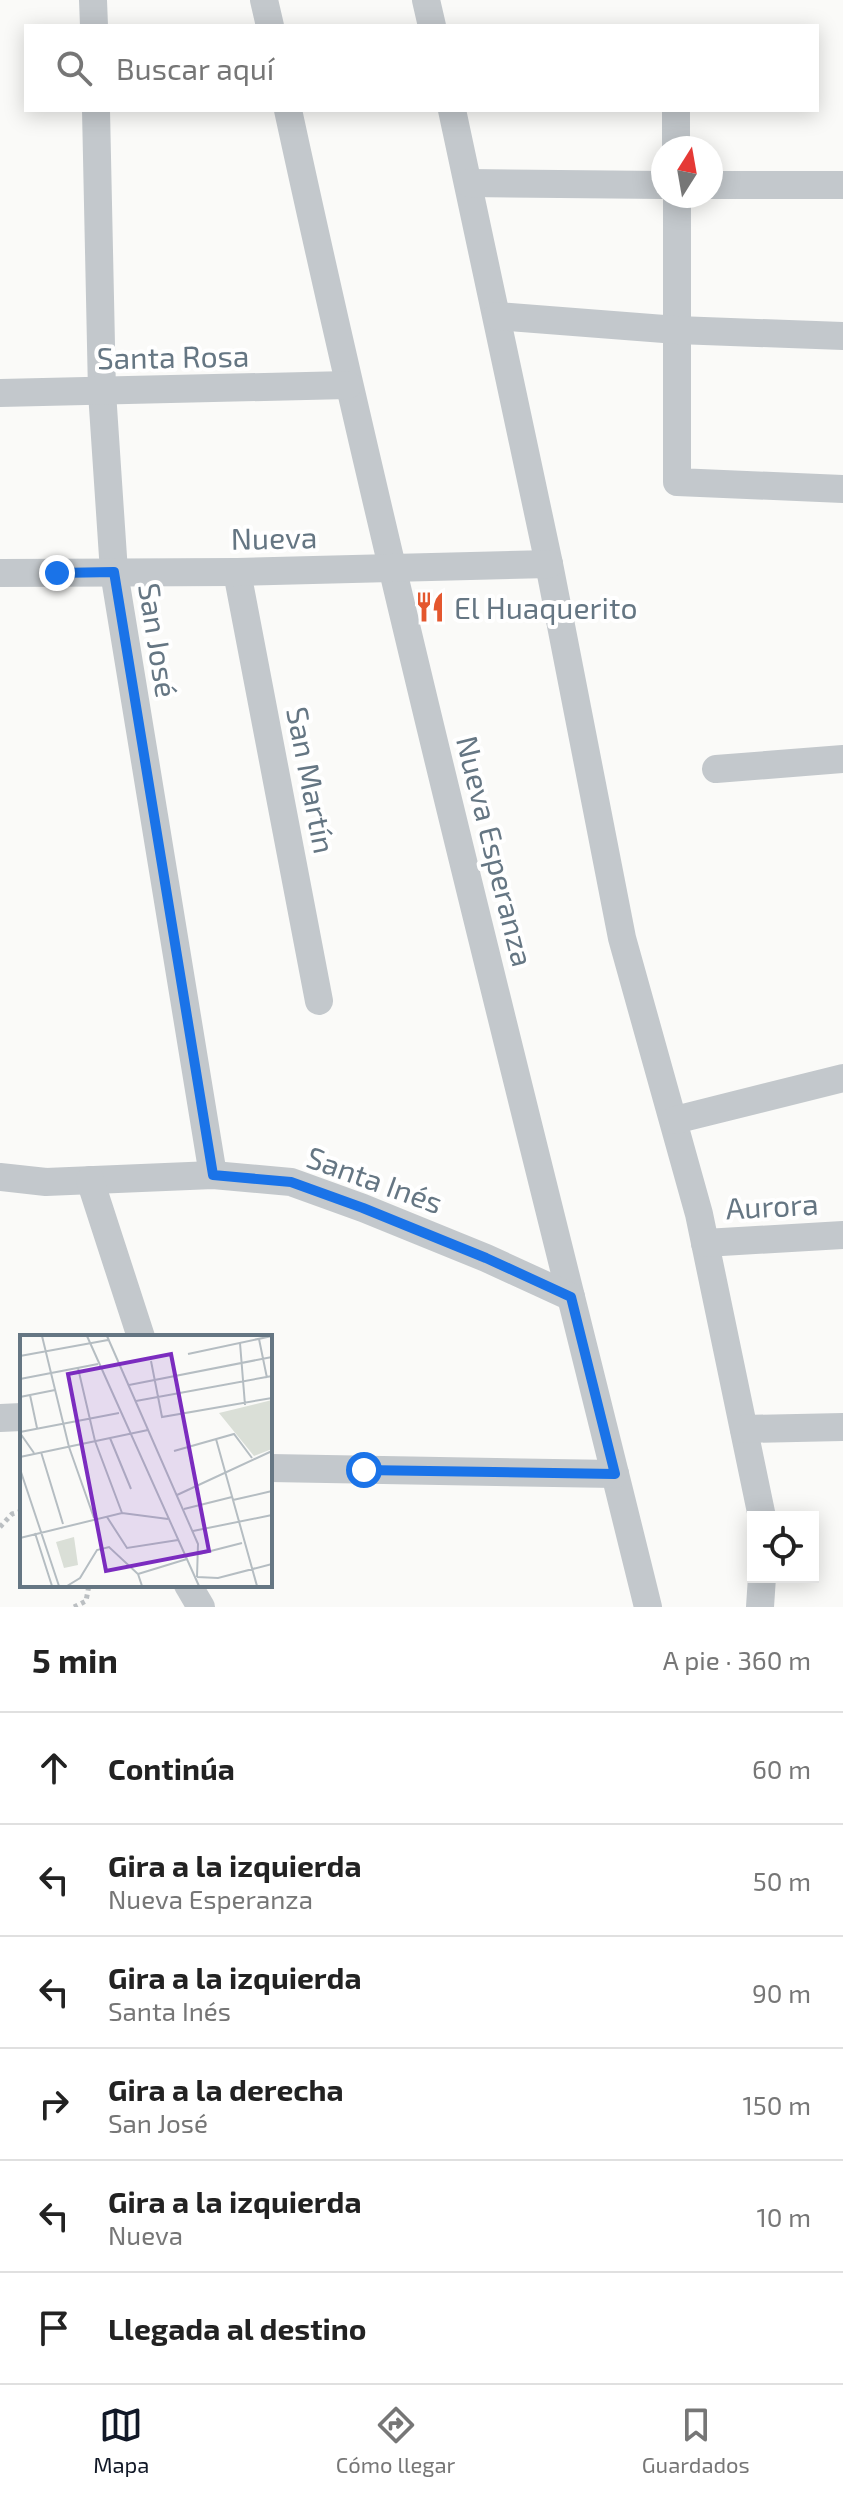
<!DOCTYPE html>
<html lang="es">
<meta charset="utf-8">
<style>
:root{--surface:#fff;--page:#f6f6f6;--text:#222;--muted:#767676;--line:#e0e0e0;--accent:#111827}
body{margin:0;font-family:"Exo 2",sans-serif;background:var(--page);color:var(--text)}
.controls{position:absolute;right:24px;bottom:24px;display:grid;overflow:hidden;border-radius:0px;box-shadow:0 4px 20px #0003}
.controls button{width:72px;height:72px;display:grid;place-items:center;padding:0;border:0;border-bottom:2px solid var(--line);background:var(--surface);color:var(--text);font:40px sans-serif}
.compass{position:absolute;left:651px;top:136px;width:72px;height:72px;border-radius:50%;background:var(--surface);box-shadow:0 4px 20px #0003;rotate:11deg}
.stop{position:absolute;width:24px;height:24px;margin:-18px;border:6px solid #1a73e8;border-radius:50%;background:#fff}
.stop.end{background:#1a73e8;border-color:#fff;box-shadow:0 2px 8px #0008}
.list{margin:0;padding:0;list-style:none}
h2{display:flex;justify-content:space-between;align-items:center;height:104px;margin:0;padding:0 32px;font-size:34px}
h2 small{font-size:26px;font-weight:400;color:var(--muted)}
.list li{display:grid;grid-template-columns:52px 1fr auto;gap:24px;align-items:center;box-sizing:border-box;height:112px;padding:0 32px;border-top:2px solid var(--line)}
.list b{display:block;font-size:30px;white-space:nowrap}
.list p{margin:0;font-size:26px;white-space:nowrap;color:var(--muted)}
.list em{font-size:26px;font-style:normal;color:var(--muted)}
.icon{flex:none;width:44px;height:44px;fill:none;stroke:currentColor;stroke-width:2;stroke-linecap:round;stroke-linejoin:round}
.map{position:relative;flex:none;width:843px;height:1607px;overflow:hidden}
.search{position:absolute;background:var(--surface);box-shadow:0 4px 20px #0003;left:24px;right:24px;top:24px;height:88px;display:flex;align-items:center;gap:20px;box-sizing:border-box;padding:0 28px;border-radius:0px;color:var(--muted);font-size:30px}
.sheet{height:776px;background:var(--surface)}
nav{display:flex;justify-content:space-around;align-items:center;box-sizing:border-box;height:112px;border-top:2px solid var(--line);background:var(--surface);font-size:22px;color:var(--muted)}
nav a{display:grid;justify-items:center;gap:4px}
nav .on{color:var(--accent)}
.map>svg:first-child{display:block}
</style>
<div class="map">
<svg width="843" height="1607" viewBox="0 0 843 1607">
<rect width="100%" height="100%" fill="#fafaf8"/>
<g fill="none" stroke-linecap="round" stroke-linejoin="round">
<g stroke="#bbbfc2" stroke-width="5" stroke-dasharray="4 4" stroke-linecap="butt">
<polyline points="0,1527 12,1514 22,1511"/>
<polyline points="74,1607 86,1601 89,1585"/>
</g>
<g stroke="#c3c8cc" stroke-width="28">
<polyline points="93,0 94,26"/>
<polyline points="264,0 270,26"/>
<polyline points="426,0 432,26"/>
<polyline points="96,110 102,392 114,572 213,1175"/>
<path d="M 288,110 C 397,612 525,1109 648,1607"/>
<polyline points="452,110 549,564 622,938 699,1214 762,1517"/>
<polyline points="676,110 676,148"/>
<polyline points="469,183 663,185"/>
<polyline points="711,185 843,185"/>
<polyline points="677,196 677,482 843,489"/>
<polyline points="497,316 677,330 843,336"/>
<polyline points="0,393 348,385"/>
<polyline points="237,572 319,1001"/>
<polyline points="0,573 237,572 549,564"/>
<polyline points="716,769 843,759"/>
<polyline points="675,1120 843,1078"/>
<polyline points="0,1177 46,1182 213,1175 291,1182 363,1208 486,1258 571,1297"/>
<polyline points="90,1180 141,1337"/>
<polyline points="705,1243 843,1235"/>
<polyline points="0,1418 22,1417"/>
<polyline points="744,1429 843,1427"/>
<polyline points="270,1468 615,1474"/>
<polyline points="188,1585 201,1607"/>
<polyline points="760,1607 762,1577"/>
</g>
</g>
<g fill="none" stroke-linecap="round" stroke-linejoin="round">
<polyline stroke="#1a73e8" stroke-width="10" points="57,573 114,572 213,1175 291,1182 363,1208 486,1258 571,1297 615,1474 364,1470"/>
</g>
<defs>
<g id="restaurant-bare" transform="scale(2.4)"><path d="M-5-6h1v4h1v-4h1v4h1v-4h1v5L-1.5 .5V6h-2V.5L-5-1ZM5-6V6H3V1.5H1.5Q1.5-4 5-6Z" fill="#e4572e" stroke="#fff" stroke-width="2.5" paint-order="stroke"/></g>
</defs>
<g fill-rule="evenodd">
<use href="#restaurant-bare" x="430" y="607"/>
</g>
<g text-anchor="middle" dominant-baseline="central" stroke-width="8" stroke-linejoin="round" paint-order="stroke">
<g font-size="30" fill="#657683" stroke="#fff">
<text transform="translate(173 356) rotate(-1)">Santa Rosa</text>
<text transform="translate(274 537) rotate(-1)">Nueva</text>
<text transform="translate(159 640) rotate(81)">San José</text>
<text transform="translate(312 780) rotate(79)">San Martín</text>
<text transform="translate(496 851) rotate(76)">Nueva Esperanza</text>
<text transform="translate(375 1179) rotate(20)">Santa Inés</text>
<text transform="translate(772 1205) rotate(-3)">Aurora</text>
</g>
<g font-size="30" fill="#657683" stroke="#fff" text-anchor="start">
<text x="454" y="607">El Huaquerito</text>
</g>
</g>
<g transform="translate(20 1335)">
<rect width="252" height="252" fill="#fafaf8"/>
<path d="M 252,65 L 252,114 L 234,121 L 199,78 ZM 54,202 L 58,230 L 44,233 L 36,207 Z" fill="#dadfd7"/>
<path fill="none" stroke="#b5bdc2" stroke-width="2" d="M 22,1 L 49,112 L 74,183M 67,1 L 179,251M 87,1 L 178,209 L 177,242M 239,4 L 247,43M 220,8 L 225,70M 168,19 L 252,1M 0,21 L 88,5M 131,26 L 142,82 L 252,63M 58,33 L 75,106 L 102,178M 0,44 L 78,29M 109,50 L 252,22M 10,60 L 17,93M 0,62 L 35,55M 116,66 L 252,41M 0,97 L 99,78M 0,98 L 14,118M 90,103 L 111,154M 196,104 L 237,251M 154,116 L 214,99 L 232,123M 21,117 L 43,189M 0,122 L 128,95M 0,134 L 39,251M 157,160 L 252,116M 213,165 L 252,156M 164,174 L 212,162M 87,182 L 107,213 L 158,205M 173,196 L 252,180M 15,198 L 32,251M 0,203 L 102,178 L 148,184M 179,219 L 222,208M 118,239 L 167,224M 177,242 L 198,243 L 252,229M 47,251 L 60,243 L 77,215 L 89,212 L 118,239 L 122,251"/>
<path fill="#7b2cbf" fill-opacity="0.15" stroke="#7b2cbf" stroke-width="4" d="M 151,19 L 189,216 L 86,236 L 48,39 Z"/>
<rect width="252" height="252" fill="none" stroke="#657683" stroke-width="4"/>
</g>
</svg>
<div class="controls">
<button><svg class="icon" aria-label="locate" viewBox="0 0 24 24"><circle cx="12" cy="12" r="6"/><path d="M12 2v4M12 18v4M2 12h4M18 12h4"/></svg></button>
</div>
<svg class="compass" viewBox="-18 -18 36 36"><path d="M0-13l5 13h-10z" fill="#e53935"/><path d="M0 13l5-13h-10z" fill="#767676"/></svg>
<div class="stop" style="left:364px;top:1470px"></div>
<div class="stop end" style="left:57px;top:573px"></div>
<div class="search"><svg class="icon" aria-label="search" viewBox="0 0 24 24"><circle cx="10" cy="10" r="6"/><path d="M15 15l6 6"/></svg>Buscar aquí</div>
</div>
<section class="sheet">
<h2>5 min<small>A pie · 360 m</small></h2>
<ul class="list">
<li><svg class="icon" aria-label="ahead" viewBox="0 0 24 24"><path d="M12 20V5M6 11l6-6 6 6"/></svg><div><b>Continúa</b></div><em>60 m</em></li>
<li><svg class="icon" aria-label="left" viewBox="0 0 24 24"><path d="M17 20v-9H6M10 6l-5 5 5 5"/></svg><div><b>Gira a la izquierda</b><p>Nueva Esperanza</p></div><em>50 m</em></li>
<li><svg class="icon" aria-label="left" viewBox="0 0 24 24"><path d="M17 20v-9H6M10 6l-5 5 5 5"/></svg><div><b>Gira a la izquierda</b><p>Santa Inés</p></div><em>90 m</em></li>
<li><svg class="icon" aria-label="right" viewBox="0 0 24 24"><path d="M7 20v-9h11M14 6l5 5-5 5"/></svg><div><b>Gira a la derecha</b><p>San José</p></div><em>150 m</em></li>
<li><svg class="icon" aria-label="left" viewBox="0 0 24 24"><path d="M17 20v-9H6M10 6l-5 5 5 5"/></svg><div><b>Gira a la izquierda</b><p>Nueva</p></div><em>10 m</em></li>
<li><svg class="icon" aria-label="arrive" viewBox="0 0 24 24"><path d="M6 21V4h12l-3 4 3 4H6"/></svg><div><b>Llegada al destino</b></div></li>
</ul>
</section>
<nav>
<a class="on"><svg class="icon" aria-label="map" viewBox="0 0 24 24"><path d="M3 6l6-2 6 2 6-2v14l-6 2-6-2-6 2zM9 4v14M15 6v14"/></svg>Mapa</a>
<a><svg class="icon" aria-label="directions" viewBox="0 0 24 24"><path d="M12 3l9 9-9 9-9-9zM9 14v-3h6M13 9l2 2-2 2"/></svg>Cómo llegar</a>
<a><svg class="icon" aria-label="saved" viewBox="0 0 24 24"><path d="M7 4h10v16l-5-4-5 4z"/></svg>Guardados</a>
</nav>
